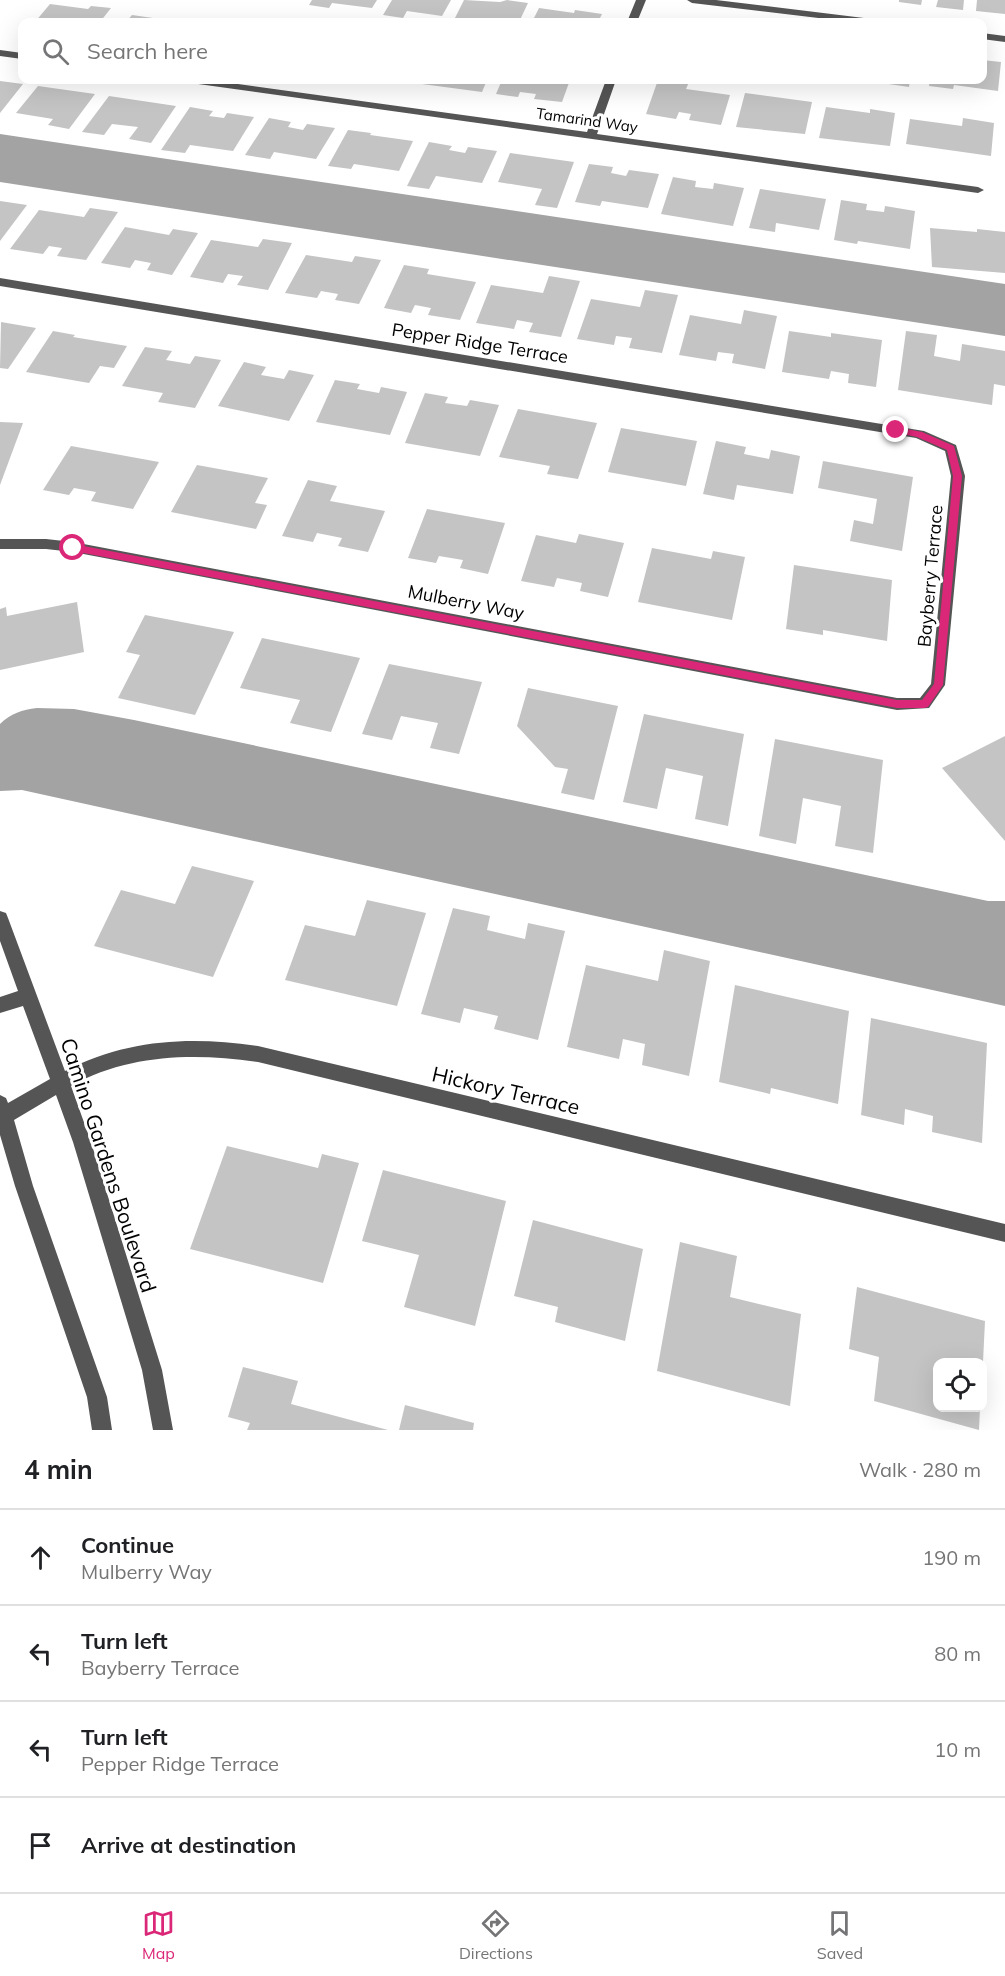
<!DOCTYPE html>
<meta charset="utf-8">
<style>
:root{--surface:#fff;--page:#f2f2f2;--text:#202124;--muted:#757577;--line:#e0e0e0;--accent:#db2777}
body{margin:0;font-family:Mulish,sans-serif;background:var(--page);color:var(--text)}
.controls{position:absolute;right:18px;bottom:18px;display:grid;overflow:hidden;border-radius:12px;box-shadow:0 6px 24px #0002}
.controls button{width:54px;height:54px;display:grid;place-items:center;padding:0;border:0;border-bottom:2px solid var(--line);background:var(--surface);color:var(--text);font:30px sans-serif}
.stop{position:absolute;width:18px;height:18px;margin:-14px;border:4px solid #db2777;border-radius:50%;background:#fff}
.stop.end{background:#db2777;border-color:#fff;box-shadow:0 2px 6px #0008}
.list{margin:0;padding:0;list-style:none}
h2{display:flex;justify-content:space-between;align-items:center;height:78px;margin:0;padding:0 24px;font-size:26px}
h2 small{font-size:20px;font-weight:400;color:var(--muted)}
.list li{display:grid;grid-template-columns:39px 1fr auto;gap:18px;align-items:center;box-sizing:border-box;height:96px;padding:0 24px;border-top:2px solid var(--line)}
.list b{display:block;font-size:22px;white-space:nowrap}
.list p{margin:0;font-size:20px;white-space:nowrap;color:var(--muted)}
.list em{font-size:20px;font-style:normal;color:var(--muted)}
.icon{flex:none;width:33px;height:33px;fill:none;stroke:currentColor;stroke-width:2;stroke-linecap:round;stroke-linejoin:round}
.map{position:relative;flex:none;width:1005px;height:1430px;overflow:hidden}
.search{position:absolute;background:var(--surface);box-shadow:0 6px 24px #0002;left:18px;right:18px;top:18px;height:66px;display:flex;align-items:center;gap:15px;box-sizing:border-box;padding:0 21px;border-radius:12px;color:var(--muted);font-size:22px}
.sheet{height:462px;background:var(--surface)}
nav{display:flex;justify-content:space-around;align-items:center;box-sizing:border-box;height:84px;border-top:2px solid var(--line);background:var(--surface);font-size:16px;color:var(--muted)}
nav a{display:grid;justify-items:center;gap:3px}
nav .on{color:var(--accent)}
.map>svg:first-child{display:block}
</style>
<div class="map">
<svg width="1005" height="1430" viewBox="0 0 1005 1430">
<rect width="100%" height="100%" fill="#fff"/>
<g fill="#a3a3a3">
<polygon points="0,134 1005,284 1005,336 0,182"/>
<path d="M 37,708 L 74,709 L 134,720 L 988,901 L 1005,901 L 1005,1006 L 22,790 L 0,791 L 0,724 C 11,713 22,710 37,708 Z"/>
</g>
<g fill="#c4c4c4">
<polygon points="312,0 377,0 372,8 332,3 329,8 309,5"/>
<polygon points="392,0 451,0 442,16 407,11 403,18 383,15"/>
<polygon points="464,0 500,2 507,0 528,3 519,22 453,22"/>
<polygon points="899,0 922,0 921,5 899,2"/>
<polygon points="938,0 964,0 963,10 936,7"/>
<polygon points="977,0 1005,0 1005,14 976,11"/>
<polygon points="50,4 88,9 91,6 111,8 100,22 35,22"/>
<polygon points="539,8 574,13 575,10 602,14 598,22 532,22"/>
<polygon points="132,15 153,18 150,22 126,22"/>
<polygon points="982,60 1001,62 998,91 954,85 953,89 929,86 930,80 982,80"/>
<polygon points="424,80 487,80 482,92 422,84"/>
<polygon points="502,80 570,80 562,102 534,99 536,94 520,92 518,97 496,94"/>
<polygon points="658,80 689,82 686,89 730,95 721,125 689,120 691,114 679,112 676,119 646,114"/>
<polygon points="883,80 910,80 909,87 882,83"/>
<polygon points="0,81 23,84 0,113"/>
<polygon points="38,86 95,94 69,129 48,125 53,119 16,113"/>
<polygon points="745,93 812,102 805,134 736,127"/>
<polygon points="109,96 176,106 151,143 129,139 138,127 112,124 104,135 82,132"/>
<polygon points="190,107 213,111 209,116 224,118 227,113 254,117 233,151 190,145 185,153 161,150"/>
<polygon points="826,107 870,113 870,109 895,113 890,146 819,138"/>
<polygon points="269,118 291,122 288,127 303,130 307,124 335,128 316,159 274,152 270,159 245,155"/>
<polygon points="963,118 994,123 991,156 906,144 910,119 962,126"/>
<polygon points="348,130 371,133 370,135 413,141 399,171 354,164 351,169 328,166"/>
<polygon points="429,142 452,146 449,150 465,153 468,147 497,151 482,183 436,176 429,189 407,186"/>
<polygon points="510,153 574,162 557,208 535,205 542,189 498,182"/>
<polygon points="589,164 613,167 611,173 626,176 629,170 659,174 648,208 602,201 600,206 575,202"/>
<polygon points="673,177 696,181 695,187 713,189 714,183 744,188 733,226 661,214"/>
<polygon points="760,189 826,199 819,230 776,223 775,232 749,228"/>
<polygon points="841,200 867,204 866,210 884,212 885,206 915,211 910,249 858,241 857,244 834,240"/>
<polygon points="0,201 27,205 0,241"/>
<polygon points="90,208 118,212 86,260 57,256 62,248 49,246 43,254 10,249 39,210 84,217"/>
<polygon points="125,227 169,235 173,229 198,233 172,275 147,270 151,263 135,260 130,268 101,263"/>
<polygon points="930,228 977,232 977,229 1005,232 1005,273 932,267"/>
<polygon points="263,239 292,243 268,290 237,285 243,276 228,274 223,283 190,277 211,240 258,247"/>
<polygon points="306,255 352,262 355,256 381,260 359,304 335,300 338,294 321,291 317,298 285,293"/>
<polygon points="404,265 429,269 427,274 476,282 460,320 428,315 431,308 415,305 411,313 384,308"/>
<polygon points="549,276 580,281 561,337 529,332 533,323 517,320 514,329 476,323 491,285 543,293"/>
<polygon points="645,290 678,295 662,353 629,348 632,338 616,336 614,345 577,339 591,299 640,307"/>
<polygon points="744,310 777,316 765,369 732,363 734,354 718,352 716,361 679,355 690,315 741,324"/>
<polygon points="1,322 36,328 8,369 0,368"/>
<polygon points="53,331 75,335 73,337 127,346 114,368 100,366 89,383 26,372"/>
<polygon points="789,331 831,337 831,333 882,340 876,387 848,383 849,374 831,371 829,379 782,372"/>
<polygon points="906,331 937,335 934,356 960,361 962,344 1005,351 1005,386 994,384 992,405 898,390"/>
<polygon points="145,347 172,351 166,360 190,364 195,356 221,360 195,408 158,402 163,393 122,386"/>
<polygon points="244,362 266,367 261,375 284,379 289,370 314,375 289,421 218,406"/>
<polygon points="335,380 360,384 357,389 379,393 381,387 407,392 390,435 316,422"/>
<polygon points="425,393 448,397 445,403 467,406 470,400 499,405 480,456 405,443"/>
<polygon points="518,409 597,423 578,479 547,474 550,466 499,457"/>
<polygon points="0,422 23,423 0,485"/>
<polygon points="621,428 697,441 686,486 608,472"/>
<polygon points="716,441 746,447 744,454 769,459 771,450 800,456 793,494 737,485 734,500 703,494"/>
<polygon points="71,446 159,462 133,509 91,501 96,492 74,488 69,495 43,490"/>
<polygon points="823,461 913,477 902,551 850,541 854,520 873,524 877,499 818,488"/>
<polygon points="197,465 268,478 255,503 267,505 256,529 171,512"/>
<polygon points="308,480 337,486 330,501 385,511 368,552 338,546 342,538 317,533 313,542 282,536"/>
<polygon points="427,509 505,523 488,574 460,568 463,560 439,556 436,563 408,558"/>
<polygon points="579,534 624,543 608,597 580,591 582,583 557,578 554,587 521,581 536,535 576,543"/>
<polygon points="652,548 711,559 713,551 745,557 732,620 638,602"/>
<polygon points="794,565 892,580 887,641 823,630 823,635 786,629"/>
<polygon points="77,602 84,652 0,670 0,609 6,607 7,616"/>
<polygon points="145,615 234,632 195,715 118,698 140,655 126,652"/>
<polygon points="262,638 360,658 331,732 290,723 300,700 240,688"/>
<polygon points="389,664 482,682 459,754 430,748 438,723 401,716 392,740 362,734"/>
<polygon points="528,688 618,706 594,800 561,793 568,769 555,767 517,726"/>
<polygon points="644,714 744,734 728,826 695,819 703,776 666,768 657,809 623,802"/>
<polygon points="1005,736 1005,841 942,768"/>
<polygon points="775,739 883,760 873,853 835,846 841,806 803,798 796,844 759,836"/>
<polygon points="192,866 254,881 213,977 94,946 121,890 175,904"/>
<polygon points="367,900 426,913 397,1006 285,980 305,925 355,936"/>
<polygon points="453,908 490,916 487,930 525,939 528,923 565,931 538,1040 494,1029 498,1016 464,1008 460,1023 421,1014"/>
<polygon points="664,950 710,961 689,1076 642,1065 645,1044 623,1039 619,1059 567,1047 586,965 658,981"/>
<polygon points="735,985 849,1011 838,1104 771,1088 770,1094 719,1082"/>
<polygon points="871,1018 987,1043 982,1143 932,1132 933,1116 905,1109 904,1125 861,1115"/>
<polygon points="227,1146 318,1168 322,1154 359,1163 323,1283 190,1249"/>
<polygon points="383,1170 506,1201 475,1326 404,1307 419,1255 362,1241"/>
<polygon points="533,1220 643,1249 625,1341 555,1322 558,1307 514,1296"/>
<polygon points="680,1242 737,1256 730,1297 801,1314 790,1406 657,1371"/>
<polygon points="857,1287 985,1321 983,1362 938,1362 938,1408 980,1408 979,1430 874,1401 879,1357 849,1349"/>
<polygon points="243,1367 298,1381 291,1404 388,1430 247,1430 250,1423 228,1417"/>
<polygon points="405,1405 474,1423 473,1430 399,1430"/>
</g>
<g fill="none" stroke-linecap="round" stroke-linejoin="round">
<g fill="#555" fill-rule="evenodd">
<polygon points="636,0 646,0 637,22 627,22"/>
<polygon points="687,0 716,0 872,19 877,22 852,22 692,3"/>
<polygon points="982,33 1005,36 1005,42 982,39"/>
<polygon points="0,50 22,53 22,59 0,56"/>
<polygon points="186,80 209,80 587,132 606,80 616,80 597,134 978,187 984,190 978,193 191,83"/>
<polygon points="0,278 924,431 956,445 965,476 945,685 929,708 897,710 73,552 46,549 0,549 0,539 46,539 73,542 897,698 920,698 931,684 951,476 945,451 916,438 0,286"/>
<path d="M 0,911 L 6,913 L 8,918 L 65,1071 C 126,1039 191,1036 258,1046 L 1005,1224 L 1005,1242 L 258,1062 C 194,1053 129,1054 71,1086 L 91,1142 L 162,1370 L 173,1430 L 153,1430 L 142,1370 L 73,1142 L 56,1095 L 14,1120 L 33,1186 L 107,1397 L 112,1430 L 92,1430 L 87,1397 L 15,1186 L 0,1135 L 0,1095 L 6,1098 L 8,1103 L 50,1079 L 23,1006 L 0,1013 L 0,997 L 18,991 L 0,941 Z"/>
</g>
</g>
<polygon fill="#db2777" points="896,427 922,432 954,446 962,476 943,685 928,707 924,708 897,708 73,551 68,548 73,544 897,700 922,700 934,684 953,476 947,450 917,437 893,432 891,430"/>
<g text-anchor="middle" dominant-baseline="central" stroke-width="6" stroke-linejoin="round" paint-order="stroke">
<g font-size="15" fill="#000" stroke="#fff">
<text transform="translate(587 120) rotate(8)">Tamarind Way</text>
</g>
<g font-size="18" fill="#000" stroke="#fff">
<text transform="translate(480 343) rotate(9)">Pepper Ridge Terrace</text>
<text transform="translate(930 576) rotate(-85)">Bayberry Terrace</text>
<text transform="translate(466 602) rotate(11)">Mulberry Way</text>
</g>
<g font-size="21" fill="#000" stroke="#fff">
<text transform="translate(506 1090) rotate(13)">Hickory Terrace</text>
<text transform="translate(109 1165) rotate(72)">Camino Gardens Boulevard</text>
</g>
</g>
</svg>
<div class="controls">
<button><svg class="icon" aria-label="locate" viewBox="0 0 24 24"><circle cx="12" cy="12" r="6"/><path d="M12 2v4M12 18v4M2 12h4M18 12h4"/></svg></button>
</div>
<div class="stop" style="left:73px;top:548px"></div>
<div class="stop end" style="left:896px;top:430px"></div>
<div class="search"><svg class="icon" aria-label="search" viewBox="0 0 24 24"><circle cx="10" cy="10" r="6"/><path d="M15 15l6 6"/></svg>Search here</div>
</div>
<section class="sheet">
<h2>4 min<small>Walk · 280 m</small></h2>
<ul class="list">
<li><svg class="icon" aria-label="ahead" viewBox="0 0 24 24"><path d="M12 20V5M6 11l6-6 6 6"/></svg><div><b>Continue</b><p>Mulberry Way</p></div><em>190 m</em></li>
<li><svg class="icon" aria-label="left" viewBox="0 0 24 24"><path d="M17 20v-9H6M10 6l-5 5 5 5"/></svg><div><b>Turn left</b><p>Bayberry Terrace</p></div><em>80 m</em></li>
<li><svg class="icon" aria-label="left" viewBox="0 0 24 24"><path d="M17 20v-9H6M10 6l-5 5 5 5"/></svg><div><b>Turn left</b><p>Pepper Ridge Terrace</p></div><em>10 m</em></li>
<li><svg class="icon" aria-label="arrive" viewBox="0 0 24 24"><path d="M6 21V4h12l-3 4 3 4H6"/></svg><div><b>Arrive at destination</b></div></li>
</ul>
</section>
<nav>
<a class="on"><svg class="icon" aria-label="map" viewBox="0 0 24 24"><path d="M3 6l6-2 6 2 6-2v14l-6 2-6-2-6 2zM9 4v14M15 6v14"/></svg>Map</a>
<a><svg class="icon" aria-label="directions" viewBox="0 0 24 24"><path d="M12 3l9 9-9 9-9-9zM9 14v-3h6M13 9l2 2-2 2"/></svg>Directions</a>
<a><svg class="icon" aria-label="saved" viewBox="0 0 24 24"><path d="M7 4h10v16l-5-4-5 4z"/></svg>Saved</a>
</nav>
